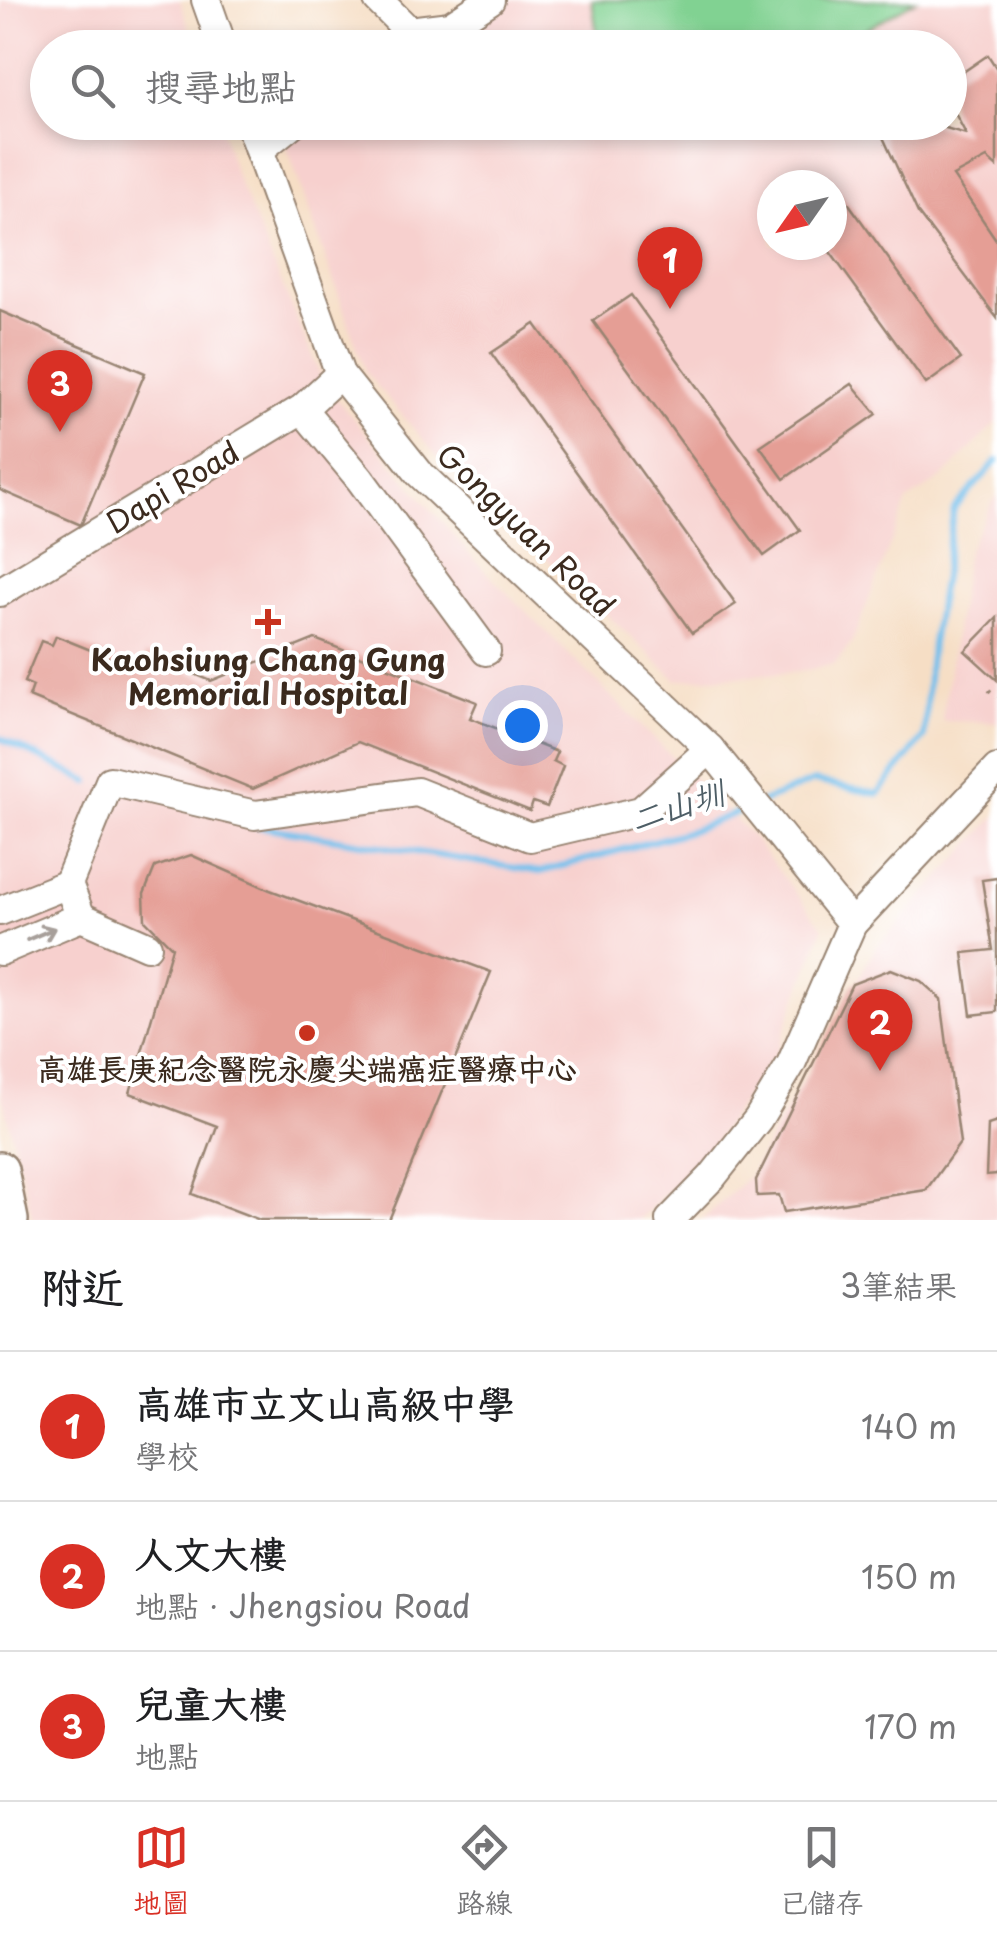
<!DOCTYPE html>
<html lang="zh-TW">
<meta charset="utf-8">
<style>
:root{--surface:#fff;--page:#f2f2f2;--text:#202124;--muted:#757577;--line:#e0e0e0;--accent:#d93025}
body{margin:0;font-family:"Playpen Sans","LXGW WenKai TC",sans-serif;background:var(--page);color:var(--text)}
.compass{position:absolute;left:757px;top:170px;width:90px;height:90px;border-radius:50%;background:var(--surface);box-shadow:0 5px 15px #0003;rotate:236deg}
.you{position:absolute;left:522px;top:725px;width:35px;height:35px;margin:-25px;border:8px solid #fff;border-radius:50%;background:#1a73e8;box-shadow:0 0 0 15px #1a73e833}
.badge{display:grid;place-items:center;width:65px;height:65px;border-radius:50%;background:var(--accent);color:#fff;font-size:32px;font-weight:700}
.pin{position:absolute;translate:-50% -82px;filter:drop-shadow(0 2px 5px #0008)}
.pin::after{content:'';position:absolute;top:52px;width:35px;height:30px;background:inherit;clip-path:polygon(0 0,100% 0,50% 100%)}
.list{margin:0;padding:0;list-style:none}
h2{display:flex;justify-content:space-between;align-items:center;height:130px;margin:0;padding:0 40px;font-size:42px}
h2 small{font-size:32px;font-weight:400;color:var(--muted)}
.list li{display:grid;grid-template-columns:65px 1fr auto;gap:30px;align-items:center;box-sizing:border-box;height:150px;padding:0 40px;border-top:2px solid var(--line)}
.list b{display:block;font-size:38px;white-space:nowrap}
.list p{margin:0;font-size:32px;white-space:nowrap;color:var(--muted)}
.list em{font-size:32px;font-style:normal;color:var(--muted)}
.icon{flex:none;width:55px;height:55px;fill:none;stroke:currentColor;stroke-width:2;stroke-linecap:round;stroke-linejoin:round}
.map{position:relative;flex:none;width:997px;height:1220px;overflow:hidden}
.search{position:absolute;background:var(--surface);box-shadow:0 5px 15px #0003;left:30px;right:30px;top:30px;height:110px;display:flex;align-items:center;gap:25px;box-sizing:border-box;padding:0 35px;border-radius:55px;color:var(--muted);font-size:38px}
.sheet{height:580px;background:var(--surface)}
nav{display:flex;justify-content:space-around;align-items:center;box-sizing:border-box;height:140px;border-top:2px solid var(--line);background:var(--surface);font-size:28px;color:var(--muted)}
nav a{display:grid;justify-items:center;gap:5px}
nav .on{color:var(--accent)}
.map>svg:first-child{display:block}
</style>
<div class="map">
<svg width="997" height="1220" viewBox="0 0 997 1220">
<rect width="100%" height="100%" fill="#fff"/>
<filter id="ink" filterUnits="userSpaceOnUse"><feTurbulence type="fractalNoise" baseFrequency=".01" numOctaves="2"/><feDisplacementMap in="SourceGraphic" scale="20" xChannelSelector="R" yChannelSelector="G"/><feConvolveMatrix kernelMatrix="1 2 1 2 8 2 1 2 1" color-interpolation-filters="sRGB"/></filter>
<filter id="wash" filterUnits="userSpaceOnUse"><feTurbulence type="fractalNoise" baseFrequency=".0048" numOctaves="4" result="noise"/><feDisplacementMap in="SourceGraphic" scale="40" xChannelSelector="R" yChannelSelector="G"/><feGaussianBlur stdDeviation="2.25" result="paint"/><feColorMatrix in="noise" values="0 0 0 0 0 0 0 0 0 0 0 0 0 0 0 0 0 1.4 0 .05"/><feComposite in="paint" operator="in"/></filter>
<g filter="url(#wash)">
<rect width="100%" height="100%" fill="#f6dec5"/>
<g fill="#f7d0ce" fill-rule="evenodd">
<polygon points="0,0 180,0 195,47 48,48 48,122 219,123 235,173 324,384 477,563 751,835 823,928 776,1054 705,1155 638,1220 33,1220 0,1088"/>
<path d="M 502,0 L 997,0 L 997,422 L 942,478 L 907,501 L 852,642 L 835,664 L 798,672 L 677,680 L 436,455 L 366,373 L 286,145 L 310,122 L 950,122 L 950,48 L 408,47 ZM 772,185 L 832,185 L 832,245 L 772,245 Z"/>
<polygon points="997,494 997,722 942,721 967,551"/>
<polygon points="997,815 997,1220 702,1220 750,1175 875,949"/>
</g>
<polygon fill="#81d292" stroke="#5e7e58" stroke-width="2.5" points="592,0 916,0 835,47 603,48 597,34"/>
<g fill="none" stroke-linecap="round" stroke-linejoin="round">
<g stroke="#72bfec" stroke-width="6">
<polyline points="0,738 89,782"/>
<polyline points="762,802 814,781 878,794 924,737 929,662 954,509 997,461"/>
<polyline points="257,826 540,872 690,831 746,809"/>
</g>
</g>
<g id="blocks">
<g fill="#e59e95">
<polygon points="988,55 997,69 997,167 987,158 953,176 997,241 997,318 918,213 882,135 892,122 925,122 966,134 950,104 950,81"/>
<polygon points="828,175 961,359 926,384 825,245 832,245 832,185 813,185"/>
<polygon points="631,295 800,530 764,556 593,321"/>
<polygon points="0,311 145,373 81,525 0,490"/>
<polygon points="535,324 736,604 692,633 491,353"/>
<polygon points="852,384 877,414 784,479 760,446"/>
<polygon points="997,618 997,680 965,651"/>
<polygon points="56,636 140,670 146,654 211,681 315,639 477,702 470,718 557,752 553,761 563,766 547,807 533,802 530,811 358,742 253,789 29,697 33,686 24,682 41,641 52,645"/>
<polygon points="191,855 270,890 491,972 389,1220 260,1220 192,1194 217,1126 130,1093 172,947 145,920 144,894 155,867"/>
<polygon points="997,878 997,1012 971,1015 963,953 993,950 982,880"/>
<polygon points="891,969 921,981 941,999 960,1143 926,1190 784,1212 779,1195 757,1196 756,1180 852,984"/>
<polygon points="997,1122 997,1175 986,1176 988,1125"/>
</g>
</g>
</g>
<g filter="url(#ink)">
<use href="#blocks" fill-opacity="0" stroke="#988472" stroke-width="2.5"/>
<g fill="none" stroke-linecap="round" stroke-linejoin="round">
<g stroke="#988472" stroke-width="32">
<g id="minor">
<polyline points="206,0 223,48"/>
<polyline points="378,0 409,31"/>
<polyline points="389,48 409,31 450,26 490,0"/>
<polyline points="249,122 340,374 419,473 710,749 852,924"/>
<polyline points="259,150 294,122"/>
<polyline points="302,409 360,479 486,651"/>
<polyline points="0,592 302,409 340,374"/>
<polyline points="0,911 68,884"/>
<polyline points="147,946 81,917 68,884 110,781 255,815 417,792 530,837 641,811 710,749"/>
<polyline points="0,951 81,917"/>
<polyline points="670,1220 712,1177 758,1119 791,1064 852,924 997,769"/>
</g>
</g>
<g stroke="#988472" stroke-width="40">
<polyline id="major" points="0,1170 10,1220"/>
</g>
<polyline stroke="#988472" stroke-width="4" stroke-dasharray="2.5 8" stroke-linecap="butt" points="989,690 997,697"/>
<use href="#minor" stroke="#fff" stroke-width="28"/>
<use href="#major" stroke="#fff" stroke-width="35"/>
</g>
<defs><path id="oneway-shaft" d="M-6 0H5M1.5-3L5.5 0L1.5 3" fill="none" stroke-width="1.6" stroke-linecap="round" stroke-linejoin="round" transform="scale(2.5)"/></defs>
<use stroke="#a79f9a" href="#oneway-shaft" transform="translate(41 934) rotate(-23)"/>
</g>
<g fill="#c8321e" stroke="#fff" stroke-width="4">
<path d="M263 607h10v10h10v10h-10v10h-10v-10h-10v-10h10z"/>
<circle cx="307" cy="1033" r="10"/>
</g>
<g text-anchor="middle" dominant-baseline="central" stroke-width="8" stroke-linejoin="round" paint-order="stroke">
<g font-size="30" fill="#3b2a1e" stroke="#fff">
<text transform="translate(172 486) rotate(-31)">Dapi Road</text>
<text transform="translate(527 529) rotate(44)">Gongyuan Road</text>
</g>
<g font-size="30" font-weight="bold" fill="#3b2a1e" stroke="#fff">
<text x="268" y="658">Kaohsiung Chang Gung<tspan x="268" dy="34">Memorial Hospital</tspan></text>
<text x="307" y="1067">高雄長庚紀念醫院永慶尖端癌症醫療中心</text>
</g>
<g font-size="32" font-style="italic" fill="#4e5e66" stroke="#fff">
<text transform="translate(677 805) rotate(-18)">二山圳</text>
</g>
</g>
</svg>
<svg class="compass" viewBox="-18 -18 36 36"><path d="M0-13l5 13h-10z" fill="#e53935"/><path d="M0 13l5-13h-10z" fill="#757577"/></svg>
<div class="you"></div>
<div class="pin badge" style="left:670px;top:309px">1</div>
<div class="pin badge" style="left:880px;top:1071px">2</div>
<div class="pin badge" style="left:60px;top:432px">3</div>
<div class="search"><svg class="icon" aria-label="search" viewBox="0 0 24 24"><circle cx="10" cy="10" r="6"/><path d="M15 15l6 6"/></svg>搜尋地點</div>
</div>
<section class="sheet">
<h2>附近<small>3筆結果</small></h2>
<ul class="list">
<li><span class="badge">1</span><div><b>高雄市立文山高級中學</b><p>學校</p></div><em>140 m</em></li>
<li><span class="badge">2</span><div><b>人文大樓</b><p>地點 · Jhengsiou Road</p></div><em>150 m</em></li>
<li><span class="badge">3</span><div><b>兒童大樓</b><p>地點</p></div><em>170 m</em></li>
</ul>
</section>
<nav>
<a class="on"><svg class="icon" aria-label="map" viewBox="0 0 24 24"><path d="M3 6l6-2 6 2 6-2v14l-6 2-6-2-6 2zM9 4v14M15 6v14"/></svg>地圖</a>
<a><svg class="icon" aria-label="directions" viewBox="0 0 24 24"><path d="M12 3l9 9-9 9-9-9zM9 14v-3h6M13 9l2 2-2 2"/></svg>路線</a>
<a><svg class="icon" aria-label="saved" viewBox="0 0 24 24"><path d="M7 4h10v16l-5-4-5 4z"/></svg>已儲存</a>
</nav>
